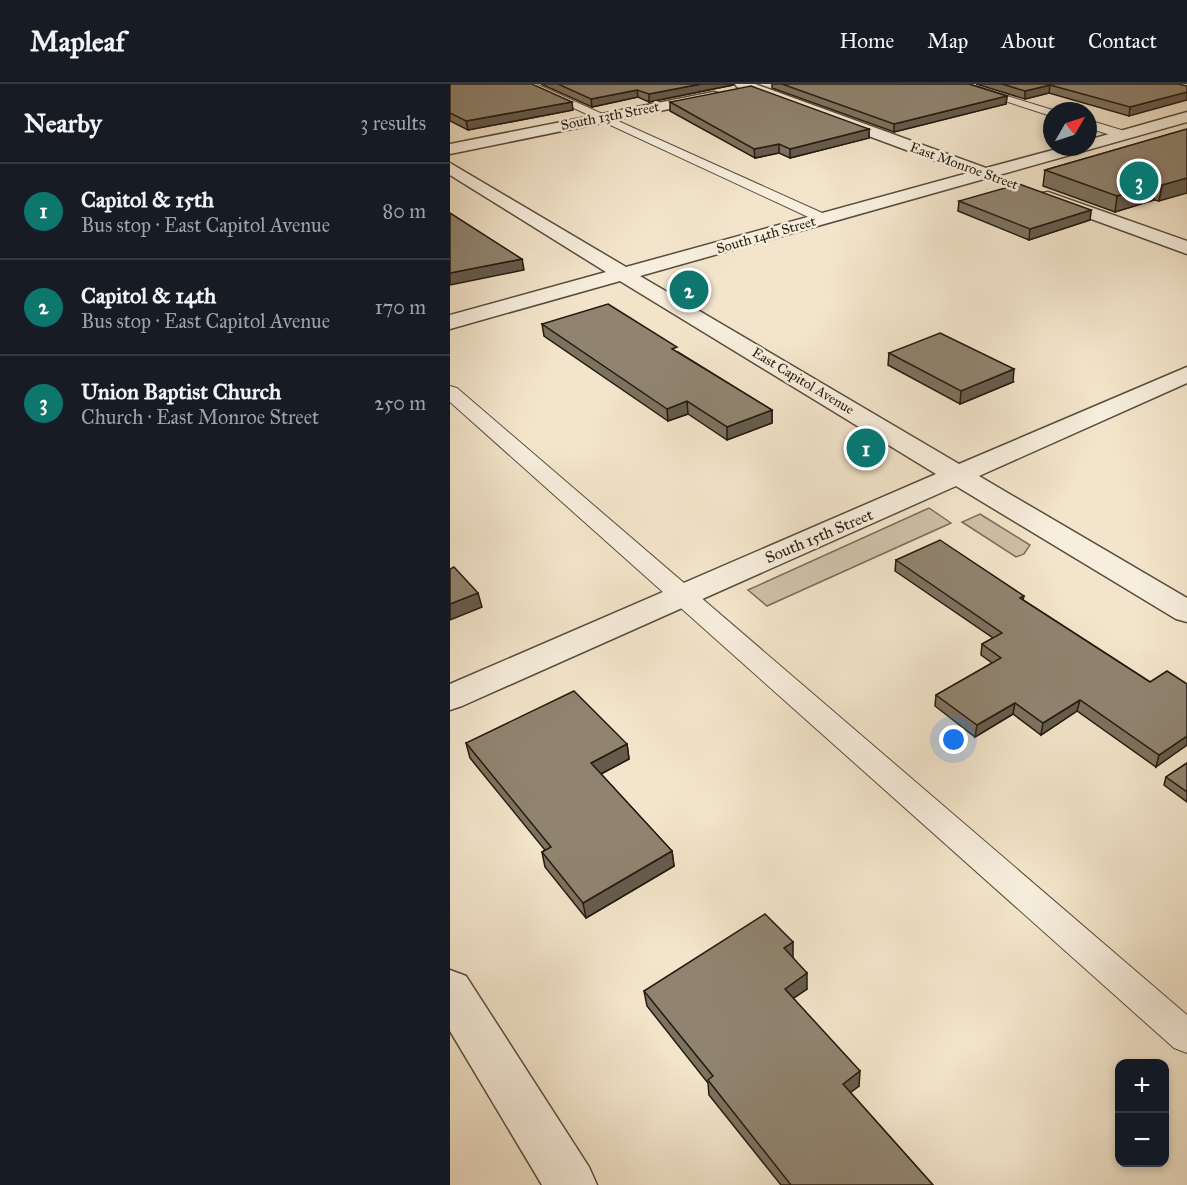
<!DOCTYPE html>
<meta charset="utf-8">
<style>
:root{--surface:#171b24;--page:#242831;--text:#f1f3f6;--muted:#9ea1a6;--line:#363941;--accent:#0f766e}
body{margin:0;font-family:"IM FELL Great Primer",serif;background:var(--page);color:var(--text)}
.controls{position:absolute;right:18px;bottom:18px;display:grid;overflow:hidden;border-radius:12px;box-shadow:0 3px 9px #0003}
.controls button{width:54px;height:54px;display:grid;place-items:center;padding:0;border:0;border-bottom:2px solid var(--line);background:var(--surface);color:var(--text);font:30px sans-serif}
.compass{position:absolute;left:593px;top:18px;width:54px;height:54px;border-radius:50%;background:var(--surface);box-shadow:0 3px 9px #0003;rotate:51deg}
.you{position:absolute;left:504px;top:656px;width:21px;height:21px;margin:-15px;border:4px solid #fff;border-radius:50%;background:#1a73e8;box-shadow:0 0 0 9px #1a73e833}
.badge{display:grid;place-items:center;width:39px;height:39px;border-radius:50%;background:var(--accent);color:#fff;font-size:20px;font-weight:700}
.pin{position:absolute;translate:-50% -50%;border:3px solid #fff;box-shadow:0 2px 6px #0006}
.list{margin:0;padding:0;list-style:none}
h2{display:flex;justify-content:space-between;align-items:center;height:78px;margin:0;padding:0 24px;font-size:26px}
h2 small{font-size:20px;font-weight:400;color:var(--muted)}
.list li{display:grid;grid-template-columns:39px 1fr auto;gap:18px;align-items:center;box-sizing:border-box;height:96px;padding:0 24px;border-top:2px solid var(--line)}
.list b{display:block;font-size:22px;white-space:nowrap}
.list p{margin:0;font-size:20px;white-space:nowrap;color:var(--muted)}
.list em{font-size:20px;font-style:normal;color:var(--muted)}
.map{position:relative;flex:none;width:737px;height:1101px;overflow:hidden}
header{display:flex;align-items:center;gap:36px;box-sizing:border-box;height:84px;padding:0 30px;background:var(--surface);border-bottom:2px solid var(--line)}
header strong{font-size:28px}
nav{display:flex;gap:33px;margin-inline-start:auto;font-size:21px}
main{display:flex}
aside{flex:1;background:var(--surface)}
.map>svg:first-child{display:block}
</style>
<header>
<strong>Mapleaf</strong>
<nav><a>Home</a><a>Map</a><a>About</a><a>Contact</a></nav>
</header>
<main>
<aside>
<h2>Nearby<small>3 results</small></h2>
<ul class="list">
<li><span class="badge">1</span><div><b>Capitol &amp; 15th</b><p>Bus stop · East Capitol Avenue</p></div><em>80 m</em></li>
<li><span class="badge">2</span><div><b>Capitol &amp; 14th</b><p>Bus stop · East Capitol Avenue</p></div><em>170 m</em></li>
<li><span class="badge">3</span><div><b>Union Baptist Church</b><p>Church · East Monroe Street</p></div><em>250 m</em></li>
</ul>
</aside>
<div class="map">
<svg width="737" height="1101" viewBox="0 0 737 1101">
<rect width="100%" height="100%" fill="#f3e5cb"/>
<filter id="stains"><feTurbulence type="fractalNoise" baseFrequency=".00333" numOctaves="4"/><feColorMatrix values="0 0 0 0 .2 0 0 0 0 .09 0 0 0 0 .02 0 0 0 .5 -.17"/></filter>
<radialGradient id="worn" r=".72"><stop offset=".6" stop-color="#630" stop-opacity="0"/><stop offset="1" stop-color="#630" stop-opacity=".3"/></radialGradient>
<g fill="#d0c2ab" stroke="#7a6e5c" stroke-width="1.5">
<polygon points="479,424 501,439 317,522 298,506"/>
<polygon points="530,430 580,461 574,470 566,473 512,438"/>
</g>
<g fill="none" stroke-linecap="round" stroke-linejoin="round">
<g stroke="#584d3d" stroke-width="2">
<g id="service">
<polygon points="72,0 86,0 379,132 381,135 379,138 369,138"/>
<polygon points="502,0 518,0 606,27 602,27 602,32 598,31"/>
<polygon points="638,36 678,48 680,51 674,55 638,44"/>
<polygon points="0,302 7,304 737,931 737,969 724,964 0,318"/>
</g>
</g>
<g stroke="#584d3d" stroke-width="3">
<g id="minor">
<polygon points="285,0 305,0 536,84 614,63 638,63 638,56 737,28 737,38 549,91 547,96 534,95 190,192 509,380 737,283 737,299 529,392 737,514 737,538 726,535 506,402 12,622 0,626 0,600 486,390 170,197 0,245 0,231 156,188 0,91 0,79 176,183 518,89 287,3"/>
<polygon points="263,8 268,9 270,12 268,15 0,70 0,60"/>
<polygon points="598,108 737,157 737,170 592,117 589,113 592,109"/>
<polygon points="0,886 16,892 139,1083 147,1101 92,1101 0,947"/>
</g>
</g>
<use href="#service" fill="#f7eedd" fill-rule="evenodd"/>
<use href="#minor" fill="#f7eedd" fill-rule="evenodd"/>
</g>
<g fill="#7c7260" stroke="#251a0e" stroke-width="1.5">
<polygon points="0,0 123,26 18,46 0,37"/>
<polygon points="91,0 284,0 283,1 199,18 188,13 142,23"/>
<polygon points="322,0 519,0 557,12 556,20 444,48 322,4"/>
<polygon points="526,0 728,0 679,32 599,9 575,15"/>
<polygon points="220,18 419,45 419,54 340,74 329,69 305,74 220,27"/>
<polygon points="737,45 709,117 704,116 665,128 593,102 595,86"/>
<polygon points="509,117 641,126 640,136 579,156 508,127"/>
<polygon points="92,240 228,268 322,326 322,339 277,356 238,330 218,337 94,252"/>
<polygon points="439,269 563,298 510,320 438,281"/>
<polygon points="446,476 574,512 573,516 700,598 737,600 706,683 627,627 591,651 563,630 525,653 485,622 486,611 542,579 531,571 532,560 543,554 445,487"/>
<polygon points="16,659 177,660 179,675 151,690 222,767 224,782 136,834 95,783 92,768 95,766 20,674"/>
<polygon points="737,679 737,718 714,701 716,693"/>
<polygon points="343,873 357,905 343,914 409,1002 400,1008 483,1101 331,1101 259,1011 258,999 197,922 194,907"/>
</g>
<g fill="#655c4e" stroke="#251a0e" stroke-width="1.5">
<polygon points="251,0 284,0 283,1 199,18 199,10"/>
<polygon points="600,1 599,9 575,15 575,7"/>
<polygon points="187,6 188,13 142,23 141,15"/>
<polygon points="737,8 737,16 679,32 680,23"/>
<polygon points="557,12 556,20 444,48 444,40"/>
<polygon points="122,18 123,26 18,46 16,37"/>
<polygon points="419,45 419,54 340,74 340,65"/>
<polygon points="329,60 329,69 305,74 304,65"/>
<polygon points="737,94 737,109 709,117 712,101"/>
<polygon points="707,99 704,116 665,128 667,112"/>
<polygon points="641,126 640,136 579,156 580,145"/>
<polygon points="72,175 74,186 0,201 0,189"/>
<polygon points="564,285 563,298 510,320 511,307"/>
<polygon points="237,317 238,330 218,337 217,325"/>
<polygon points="322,326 322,339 277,356 277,343"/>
<polygon points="28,509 32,523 0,536 0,520"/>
<polygon points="630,616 627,627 591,651 593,639"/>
<polygon points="565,619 563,630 525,653 527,641"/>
<polygon points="737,652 737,661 706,683 709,671"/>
<polygon points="177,660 179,675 143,694 141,679"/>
<polygon points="222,767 224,782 136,834 133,819"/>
<polygon points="343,858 343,873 334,879 334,864"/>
<polygon points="357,889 357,905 335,920 335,905"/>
<polygon points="410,987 409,1002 392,1015 393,1000"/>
</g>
<g fill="#908470" stroke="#251a0e" stroke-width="1.5">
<polygon points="0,0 82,0 122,18 16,37 0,29"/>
<polygon points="108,0 251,0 199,10 187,6 141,15"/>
<polygon points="332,0 519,0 557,12 444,40"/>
<polygon points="552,0 728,0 737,2 737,8 680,23 600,1 575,7"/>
<polygon points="301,2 419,45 340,65 329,60 304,65 220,18"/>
<polygon points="737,45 737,94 712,101 707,99 667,112 595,86"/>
<polygon points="569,100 641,126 580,145 509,117"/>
<polygon points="0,129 72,175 0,189"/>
<polygon points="158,220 227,263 222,265 322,326 277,343 237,317 217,325 92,240"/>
<polygon points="490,249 564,285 511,307 439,269"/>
<polygon points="490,456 574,512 570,514 700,598 717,587 737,600 737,652 709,671 630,616 593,639 565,619 527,641 486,611 551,574 532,560 552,549 446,476"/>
<polygon points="4,483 28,509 0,520 0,485"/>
<polygon points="124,607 177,660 141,679 222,767 133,819 92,768 101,763 16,659"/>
<polygon points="737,679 737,708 716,693"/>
<polygon points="315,830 343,858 334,864 357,889 335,905 410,987 393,1000 483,1101 341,1101 258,996 263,992 194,907"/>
</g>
<g text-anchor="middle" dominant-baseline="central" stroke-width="5" stroke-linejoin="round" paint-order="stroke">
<g font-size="14" fill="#251a0e" stroke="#f7eedd">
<text transform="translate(160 32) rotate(-11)">South 13th Street</text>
<text transform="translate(514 82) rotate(20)">East Monroe Street</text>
<text transform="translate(316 151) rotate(-16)">South 14th Street</text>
<text transform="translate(353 297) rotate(31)">East Capitol Avenue</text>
</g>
<g font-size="16" fill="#251a0e" stroke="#f7eedd">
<text transform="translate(369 452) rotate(-23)">South 15th Street</text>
</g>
</g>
<rect width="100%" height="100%" filter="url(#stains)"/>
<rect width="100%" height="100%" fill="url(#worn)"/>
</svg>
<div class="controls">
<button>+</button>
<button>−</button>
</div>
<svg class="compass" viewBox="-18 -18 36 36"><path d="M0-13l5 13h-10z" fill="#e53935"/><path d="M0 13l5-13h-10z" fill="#9ea1a6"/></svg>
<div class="you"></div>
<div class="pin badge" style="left:416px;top:364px">1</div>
<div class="pin badge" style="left:239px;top:206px">2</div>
<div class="pin badge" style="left:689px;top:97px">3</div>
</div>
</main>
